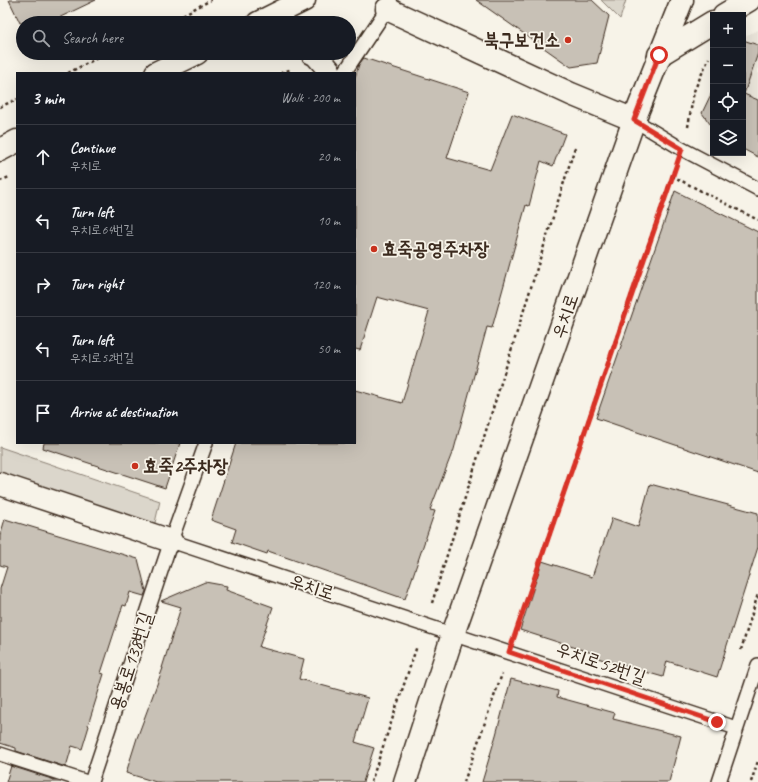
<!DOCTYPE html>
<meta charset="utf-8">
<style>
:root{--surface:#171b24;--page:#242831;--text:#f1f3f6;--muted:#9ea1a6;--line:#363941}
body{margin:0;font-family:Caveat,"Poor Story",sans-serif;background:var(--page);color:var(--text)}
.controls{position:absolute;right:12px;top:12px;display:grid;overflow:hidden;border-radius:0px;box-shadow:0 4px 16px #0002}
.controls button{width:36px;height:36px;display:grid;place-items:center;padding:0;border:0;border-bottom:1px solid var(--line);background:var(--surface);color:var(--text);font:20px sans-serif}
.stop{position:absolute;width:12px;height:12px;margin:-9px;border:3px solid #d93025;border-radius:50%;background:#fff}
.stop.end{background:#d93025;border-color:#fff;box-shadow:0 1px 4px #0008}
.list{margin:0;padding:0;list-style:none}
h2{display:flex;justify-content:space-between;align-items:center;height:52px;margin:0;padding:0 16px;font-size:17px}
h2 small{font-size:13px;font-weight:400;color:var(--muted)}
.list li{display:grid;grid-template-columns:26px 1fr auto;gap:12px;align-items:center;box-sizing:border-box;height:64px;padding:0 16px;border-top:1px solid var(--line)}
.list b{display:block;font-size:15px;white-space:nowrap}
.list p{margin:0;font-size:13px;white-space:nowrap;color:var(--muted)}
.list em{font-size:13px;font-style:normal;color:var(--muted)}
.icon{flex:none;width:22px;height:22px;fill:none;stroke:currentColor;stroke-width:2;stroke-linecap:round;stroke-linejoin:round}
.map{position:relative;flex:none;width:758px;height:782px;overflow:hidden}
.search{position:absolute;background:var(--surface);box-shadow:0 4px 16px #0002;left:16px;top:16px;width:340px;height:44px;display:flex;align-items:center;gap:10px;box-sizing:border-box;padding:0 14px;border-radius:22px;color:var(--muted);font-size:15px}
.panel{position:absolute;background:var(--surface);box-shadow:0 4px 16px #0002;left:16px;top:72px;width:340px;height:372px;border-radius:0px}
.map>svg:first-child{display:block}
</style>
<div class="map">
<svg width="758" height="782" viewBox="0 0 758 782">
<rect width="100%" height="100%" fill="#f7f3e8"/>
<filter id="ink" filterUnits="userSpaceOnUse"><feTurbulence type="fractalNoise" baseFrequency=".025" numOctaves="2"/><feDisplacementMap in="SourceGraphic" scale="8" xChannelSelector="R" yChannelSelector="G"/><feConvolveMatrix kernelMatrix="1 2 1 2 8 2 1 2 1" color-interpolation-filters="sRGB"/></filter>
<g filter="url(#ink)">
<polygon fill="#e9e4d9" points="758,30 758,154 743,145 743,37"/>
<g fill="#dbd6cb" stroke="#8b8074">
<polygon points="601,0 626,0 620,19"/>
<polygon points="0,447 160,501 154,527 0,475"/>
</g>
<g fill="#c8c1b6" stroke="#3b2a1e">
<polygon points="9,0 96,0 48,23 20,23"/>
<polygon points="476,0 592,0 609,16 597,63 571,67"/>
<polygon points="743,40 758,45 758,53 744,94 758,100 758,157 743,149"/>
<polygon points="364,58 469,92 447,158 490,170 512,114 565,134 553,166 541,161 529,206 526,205 492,328 487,327 453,453 452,453 430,510 435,511 405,599 268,551 267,554 232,542 236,529 211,520 236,443 355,443 355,390 402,403 429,311 377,297 360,350 355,349 355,78 359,64"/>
<polygon points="713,90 713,128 702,113"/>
<polygon points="675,191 758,232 758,473 596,418"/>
<polygon points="44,443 180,443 165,488 43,448"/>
<polygon points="650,484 758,513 758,547 717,677 667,661 663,677 594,657 595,654 520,630 542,561 592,577 612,518 638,527"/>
<polygon points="5,519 138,559 146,591 144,596 130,592 126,606 123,605 101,673 104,674 88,725 89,726 82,749 72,746 66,767 16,751 16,748 0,743 0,589 7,567 0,565 0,536"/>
<polygon points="205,582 227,586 226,590 273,607 259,647 304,659 299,679 368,698 355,742 374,748 363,782 156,782 126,773 137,738 163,668 162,668 181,607 161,601"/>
<polygon points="511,679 558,691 557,697 615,713 613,719 681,736 669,782 482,782 496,735"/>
<polygon points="11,766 61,782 6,782"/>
</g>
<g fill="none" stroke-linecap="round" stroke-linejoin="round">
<g stroke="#3b2a1e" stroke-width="16">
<g id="lane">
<polyline points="344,73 391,3"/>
<polyline points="634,120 682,149 758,189"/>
<polyline points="171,541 736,728"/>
<polyline points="0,754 87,782"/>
<polyline points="91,782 171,541 206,443"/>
<polyline points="719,782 758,665"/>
</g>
</g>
<g stroke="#3b2a1e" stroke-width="25">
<g id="street">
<polyline points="387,9 571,94 634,120"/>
<polyline points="312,53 316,55 329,70 330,73"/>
<polyline points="0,484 171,541"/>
</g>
</g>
<g stroke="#3b2a1e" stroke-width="25">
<g id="secondary">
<polyline points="724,15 749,0"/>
<polyline points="258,23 304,0"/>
<polyline points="659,55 713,22"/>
<polyline points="156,73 197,53"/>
<polyline points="0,150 17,141"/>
<polyline points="405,782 453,634 634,120 682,0"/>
</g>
</g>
<g stroke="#3b2a1e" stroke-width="2.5" stroke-dasharray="3 3" stroke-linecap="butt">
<polyline points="167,23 211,0"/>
<polyline points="68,73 107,53"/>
<polyline points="281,73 292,69"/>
<polyline points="0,107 17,99"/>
<polyline points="688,127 694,91 709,58"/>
<polyline points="672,176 758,220"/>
<polyline points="0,181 9,177"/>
<polyline points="432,603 575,147"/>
<polyline points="516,632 674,171"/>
<polyline points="741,650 758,594"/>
<polyline points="371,782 417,646"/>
<polyline points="464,782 502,674"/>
<polyline points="751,782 758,761"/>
</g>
<use href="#lane" stroke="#f7f3e8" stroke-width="13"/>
<use href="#street" stroke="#f7f3e8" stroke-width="22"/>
<use href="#secondary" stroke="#f7f3e8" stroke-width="22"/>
</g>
</g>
<g fill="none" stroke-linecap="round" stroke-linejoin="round" filter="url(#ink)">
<polyline stroke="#d93025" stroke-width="5" points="659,55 634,120 682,149 509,652 717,722"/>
</g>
<g fill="#c8321e" stroke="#f7f3e8" stroke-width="1.5">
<circle cx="568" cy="40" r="4"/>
<circle cx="374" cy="249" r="4"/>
<circle cx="135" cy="466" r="4"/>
</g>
<g text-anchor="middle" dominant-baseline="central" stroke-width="3.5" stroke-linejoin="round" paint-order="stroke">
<g font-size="19" font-weight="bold" fill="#3b2a1e" stroke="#f7f3e8" text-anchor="start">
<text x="560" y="40" text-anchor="end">북구보건소</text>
<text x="382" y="249">효죽공영주차장</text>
<text x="143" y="466">효죽2주차장</text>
</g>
<g font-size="19" fill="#3b2a1e" stroke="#f7f3e8">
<text transform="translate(565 316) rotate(-71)">우치로</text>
<text transform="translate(312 587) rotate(18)">우치로</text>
<text transform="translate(131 661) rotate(-72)">용봉로138번길</text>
<text transform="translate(601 663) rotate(19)">우치로52번길</text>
</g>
</g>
</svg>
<div class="controls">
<button>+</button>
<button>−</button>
<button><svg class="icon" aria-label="locate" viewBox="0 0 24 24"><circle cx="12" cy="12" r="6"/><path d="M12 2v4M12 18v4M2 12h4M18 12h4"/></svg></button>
<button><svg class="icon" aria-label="layers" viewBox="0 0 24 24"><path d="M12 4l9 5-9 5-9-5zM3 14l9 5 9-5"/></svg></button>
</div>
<div class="stop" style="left:659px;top:55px"></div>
<div class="stop end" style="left:717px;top:722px"></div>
<div class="search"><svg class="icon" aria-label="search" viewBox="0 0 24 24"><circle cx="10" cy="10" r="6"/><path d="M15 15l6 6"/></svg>Search here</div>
<section class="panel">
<h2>3 min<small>Walk · 200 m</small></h2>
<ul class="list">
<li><svg class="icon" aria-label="ahead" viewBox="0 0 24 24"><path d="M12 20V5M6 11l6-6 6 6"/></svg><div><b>Continue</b><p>우치로</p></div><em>20 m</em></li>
<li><svg class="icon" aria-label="left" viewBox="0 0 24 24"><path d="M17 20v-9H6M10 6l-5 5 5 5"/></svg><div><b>Turn left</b><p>우치로64번길</p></div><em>10 m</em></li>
<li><svg class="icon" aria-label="right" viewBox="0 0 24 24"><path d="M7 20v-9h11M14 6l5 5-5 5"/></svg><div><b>Turn right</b></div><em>120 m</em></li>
<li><svg class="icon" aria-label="left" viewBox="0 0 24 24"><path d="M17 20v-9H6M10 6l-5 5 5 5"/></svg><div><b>Turn left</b><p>우치로52번길</p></div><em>50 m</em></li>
<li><svg class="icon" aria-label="arrive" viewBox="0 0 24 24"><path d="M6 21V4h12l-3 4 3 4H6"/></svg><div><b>Arrive at destination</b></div></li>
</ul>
</section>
</div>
